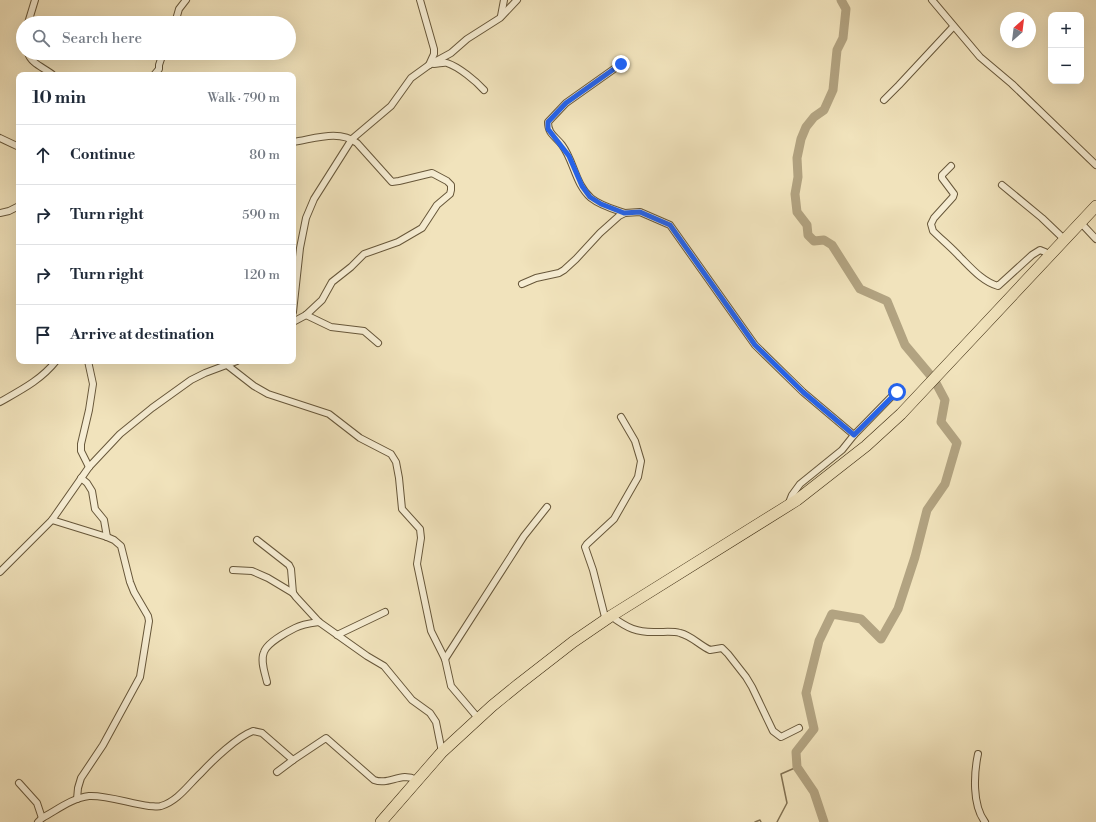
<!DOCTYPE html>
<meta charset="utf-8">
<style>
:root{--surface:#fff;--page:#f6f6f7;--text:#1f2937;--muted:#747a83;--line:#e0e1e3}
body{margin:0;font-family:"Libre Bodoni",serif;background:var(--page);color:var(--text)}
.controls{position:absolute;right:12px;top:12px;display:grid;overflow:hidden;border-radius:8px;box-shadow:0 4px 16px #0002}
.controls button{width:36px;height:36px;display:grid;place-items:center;padding:0;border:0;border-bottom:1px solid var(--line);background:var(--surface);color:var(--text);font:20px sans-serif}
.compass{position:absolute;left:1000px;top:12px;width:36px;height:36px;border-radius:50%;background:var(--surface);box-shadow:0 4px 16px #0002;rotate:28deg}
.stop{position:absolute;width:12px;height:12px;margin:-9px;border:3px solid #2563eb;border-radius:50%;background:#fff}
.stop.end{background:#2563eb;border-color:#fff;box-shadow:0 1px 4px #0008}
.list{margin:0;padding:0;list-style:none}
h2{display:flex;justify-content:space-between;align-items:center;height:52px;margin:0;padding:0 16px;font-size:17px}
h2 small{font-size:13px;font-weight:400;color:var(--muted)}
.list li{display:grid;grid-template-columns:26px 1fr auto;gap:12px;align-items:center;box-sizing:border-box;height:60px;padding:0 16px;border-top:1px solid var(--line)}
.list b{display:block;font-size:15px;white-space:nowrap}
.list em{font-size:13px;font-style:normal;color:var(--muted)}
.icon{flex:none;width:22px;height:22px;fill:none;stroke:currentColor;stroke-width:2;stroke-linecap:round;stroke-linejoin:round}
.map{position:relative;flex:none;width:1096px;height:822px;overflow:hidden}
.search{position:absolute;background:var(--surface);box-shadow:0 4px 16px #0002;left:16px;top:16px;width:280px;height:44px;display:flex;align-items:center;gap:10px;box-sizing:border-box;padding:0 14px;border-radius:22px;color:var(--muted);font-size:15px}
.panel{position:absolute;background:var(--surface);box-shadow:0 4px 16px #0002;left:16px;top:72px;width:280px;height:292px;border-radius:8px}
.map>svg:first-child{display:block}
</style>
<div class="map">
<svg width="1096" height="822" viewBox="0 0 1096 822">
<rect width="100%" height="100%" fill="#f1e3bc"/>
<filter id="stains"><feTurbulence type="fractalNoise" baseFrequency=".005" numOctaves="4"/><feColorMatrix values="0 0 0 0 .2 0 0 0 0 .09 0 0 0 0 .02 0 0 0 .5 -.17"/></filter>
<radialGradient id="worn" r=".72"><stop offset=".6" stop-color="#630" stop-opacity="0"/><stop offset="1" stop-color="#630" stop-opacity=".3"/></radialGradient>
<g fill="none" stroke-linecap="round" stroke-linejoin="round">
<g stroke="#827253" stroke-width="1.5">
<polyline points="755,822 760,820 761,822"/>
<polyline points="777,822 787,803 781,774 797,767"/>
</g>
<g stroke="#b2a381" stroke-width="9">
<polyline points="841,0 846,9 843,38 837,50 833,90 824,110 814,117 806,127 801,139 797,158 798,177 795,194 797,212 807,225 808,235 814,241 824,240 832,245 860,289 887,301 905,345 931,376"/>
<polyline points="824,822 814,792 797,767 796,752 814,729 806,693 819,641 832,614 861,619 881,639 898,609 915,557 927,510 945,484 957,443 941,422 945,400 936,383"/>
</g>
<g stroke="#67573a" stroke-width="8">
<g id="street">
<polyline points="420,0 434,49 434,54 429,65"/>
<polyline points="932,0 980,57 1012,84 1096,165"/>
<polyline points="501,16 504,0"/>
<polyline points="28,23 35,0"/>
<polyline points="175,23 179,9 186,0"/>
<path d="M 28,53 C 31,64 45,68 53,75"/>
<path d="M 434,64 C 438,64 444,62 447,63 C 459,67 476,81 484,90"/>
<path d="M 621,64 L 566,103 L 548,122 C 548,134 555,136 562,145 C 574,161 575,184 591,198 C 601,206 613,209 625,213"/>
<polyline points="154,75 159,69 159,65 163,53"/>
<polyline points="884,100 899,85 953,27"/>
<polyline points="0,138 19,147"/>
<path d="M 293,142 C 314,139 339,129 357,143 L 392,182 L 399,181 L 432,173 L 447,181 L 451,185 L 451,190 L 450,194 L 437,205 L 422,228 L 398,242 L 364,254 L 351,267 L 332,282 L 322,300 L 306,315 L 293,322"/>
<path d="M 951,166 L 942,175 L 942,178 L 954,194 L 953,197 L 934,218 L 931,224 L 933,231 C 942,240 952,248 960,257 C 971,268 983,282 998,286 L 1032,255 L 1040,250 L 1045,252 L 1049,256"/>
<polyline points="1002,185 1042,218 1065,240"/>
<polyline points="0,213 9,211 19,206"/>
<polyline points="1081,223 1096,239"/>
<polyline points="522,284 536,278 559,273 564,270 576,259 600,233 619,216 625,213 640,212 670,225 755,345 803,392 854,435"/>
<polyline points="293,312 300,248 306,218 314,199 352,139 391,106 411,78 429,65 451,53 467,39 500,18 517,0"/>
<polyline points="306,315 331,327 364,331 378,343"/>
<polyline points="88,361 93,384 89,410 81,444 81,451 89,467"/>
<polyline points="227,365 254,386 268,394 329,414 360,438 391,454 396,462 399,478 402,509 420,529 421,538 417,564 431,631 445,659 451,686 478,718"/>
<path d="M 0,402 C 21,390 41,380 56,361"/>
<polyline points="81,478 87,483 92,491 95,509 104,520 107,537"/>
<polyline points="788,505 792,495 800,484 842,450 854,435 897,391"/>
<polyline points="52,520 107,537 114,540 121,546 130,582 134,592 148,616 149,621 140,677 103,745 81,778 78,788 77,799"/>
<polyline points="257,540 289,565 291,569 293,593 296,597 319,622 367,656 384,666 412,700 430,713 436,722 442,752"/>
<polyline points="233,570 252,571 268,578 293,593"/>
<polyline points="0,572 52,520 89,467 120,434 152,408 191,380 205,373 237,361"/>
<path d="M 611,616 C 627,628 637,633 658,632 C 665,632 673,631 680,633 C 692,636 699,645 710,650 L 722,648 L 728,654 L 746,677 L 752,687 L 773,731 L 781,737 L 799,728"/>
<polyline points="606,621 593,570 585,547 587,544 614,519 638,477 641,461 635,441 621,417"/>
<polyline points="337,635 385,612"/>
<polyline points="445,659 524,536 547,507"/>
<path d="M 267,682 C 265,673 260,661 264,652 C 267,643 287,632 295,628 C 303,624 312,623 319,622"/>
<path d="M 978,754 C 974,773 972,805 985,822"/>
<path d="M 277,772 L 293,760 L 326,738 L 374,780 C 385,784 393,778 405,777 C 409,777 413,778 417,780"/>
<polyline points="19,783 37,803 42,818"/>
<path d="M 38,822 L 42,818 C 57,810 72,798 89,796 C 107,795 131,804 149,806 C 153,806 158,807 161,806 C 178,801 189,784 201,773 C 213,760 237,737 253,731 L 262,733 L 293,760"/>
</g>
</g>
<g stroke="#39280e" stroke-width="12">
<polyline id="highway" points="381,822 442,752 492,706 519,684 573,642 611,616 797,500 866,446 901,414 1096,206"/>
</g>
<use href="#street" stroke="#f6edd3" stroke-width="6"/>
<use href="#highway" stroke="#f1e3bc" stroke-width="11"/>
</g>
<g fill="none" stroke-linecap="round" stroke-linejoin="round">
<polyline stroke="#2563eb" stroke-width="5" points="621,64 566,103 548,122 548,129 569,156 582,186 590,197 601,204 624,213 640,212 670,225 755,345 803,392 854,435 897,392"/>
</g>
<rect width="100%" height="100%" filter="url(#stains)"/>
<rect width="100%" height="100%" fill="url(#worn)"/>
</svg>
<div class="controls">
<button>+</button>
<button>−</button>
</div>
<svg class="compass" viewBox="-18 -18 36 36"><path d="M0-13l5 13h-10z" fill="#e53935"/><path d="M0 13l5-13h-10z" fill="#747a83"/></svg>
<div class="stop" style="left:897px;top:392px"></div>
<div class="stop end" style="left:621px;top:64px"></div>
<div class="search"><svg class="icon" aria-label="search" viewBox="0 0 24 24"><circle cx="10" cy="10" r="6"/><path d="M15 15l6 6"/></svg>Search here</div>
<section class="panel">
<h2>10 min<small>Walk · 790 m</small></h2>
<ul class="list">
<li><svg class="icon" aria-label="ahead" viewBox="0 0 24 24"><path d="M12 20V5M6 11l6-6 6 6"/></svg><div><b>Continue</b></div><em>80 m</em></li>
<li><svg class="icon" aria-label="right" viewBox="0 0 24 24"><path d="M7 20v-9h11M14 6l5 5-5 5"/></svg><div><b>Turn right</b></div><em>590 m</em></li>
<li><svg class="icon" aria-label="right" viewBox="0 0 24 24"><path d="M7 20v-9h11M14 6l5 5-5 5"/></svg><div><b>Turn right</b></div><em>120 m</em></li>
<li><svg class="icon" aria-label="arrive" viewBox="0 0 24 24"><path d="M6 21V4h12l-3 4 3 4H6"/></svg><div><b>Arrive at destination</b></div></li>
</ul>
</section>
</div>
